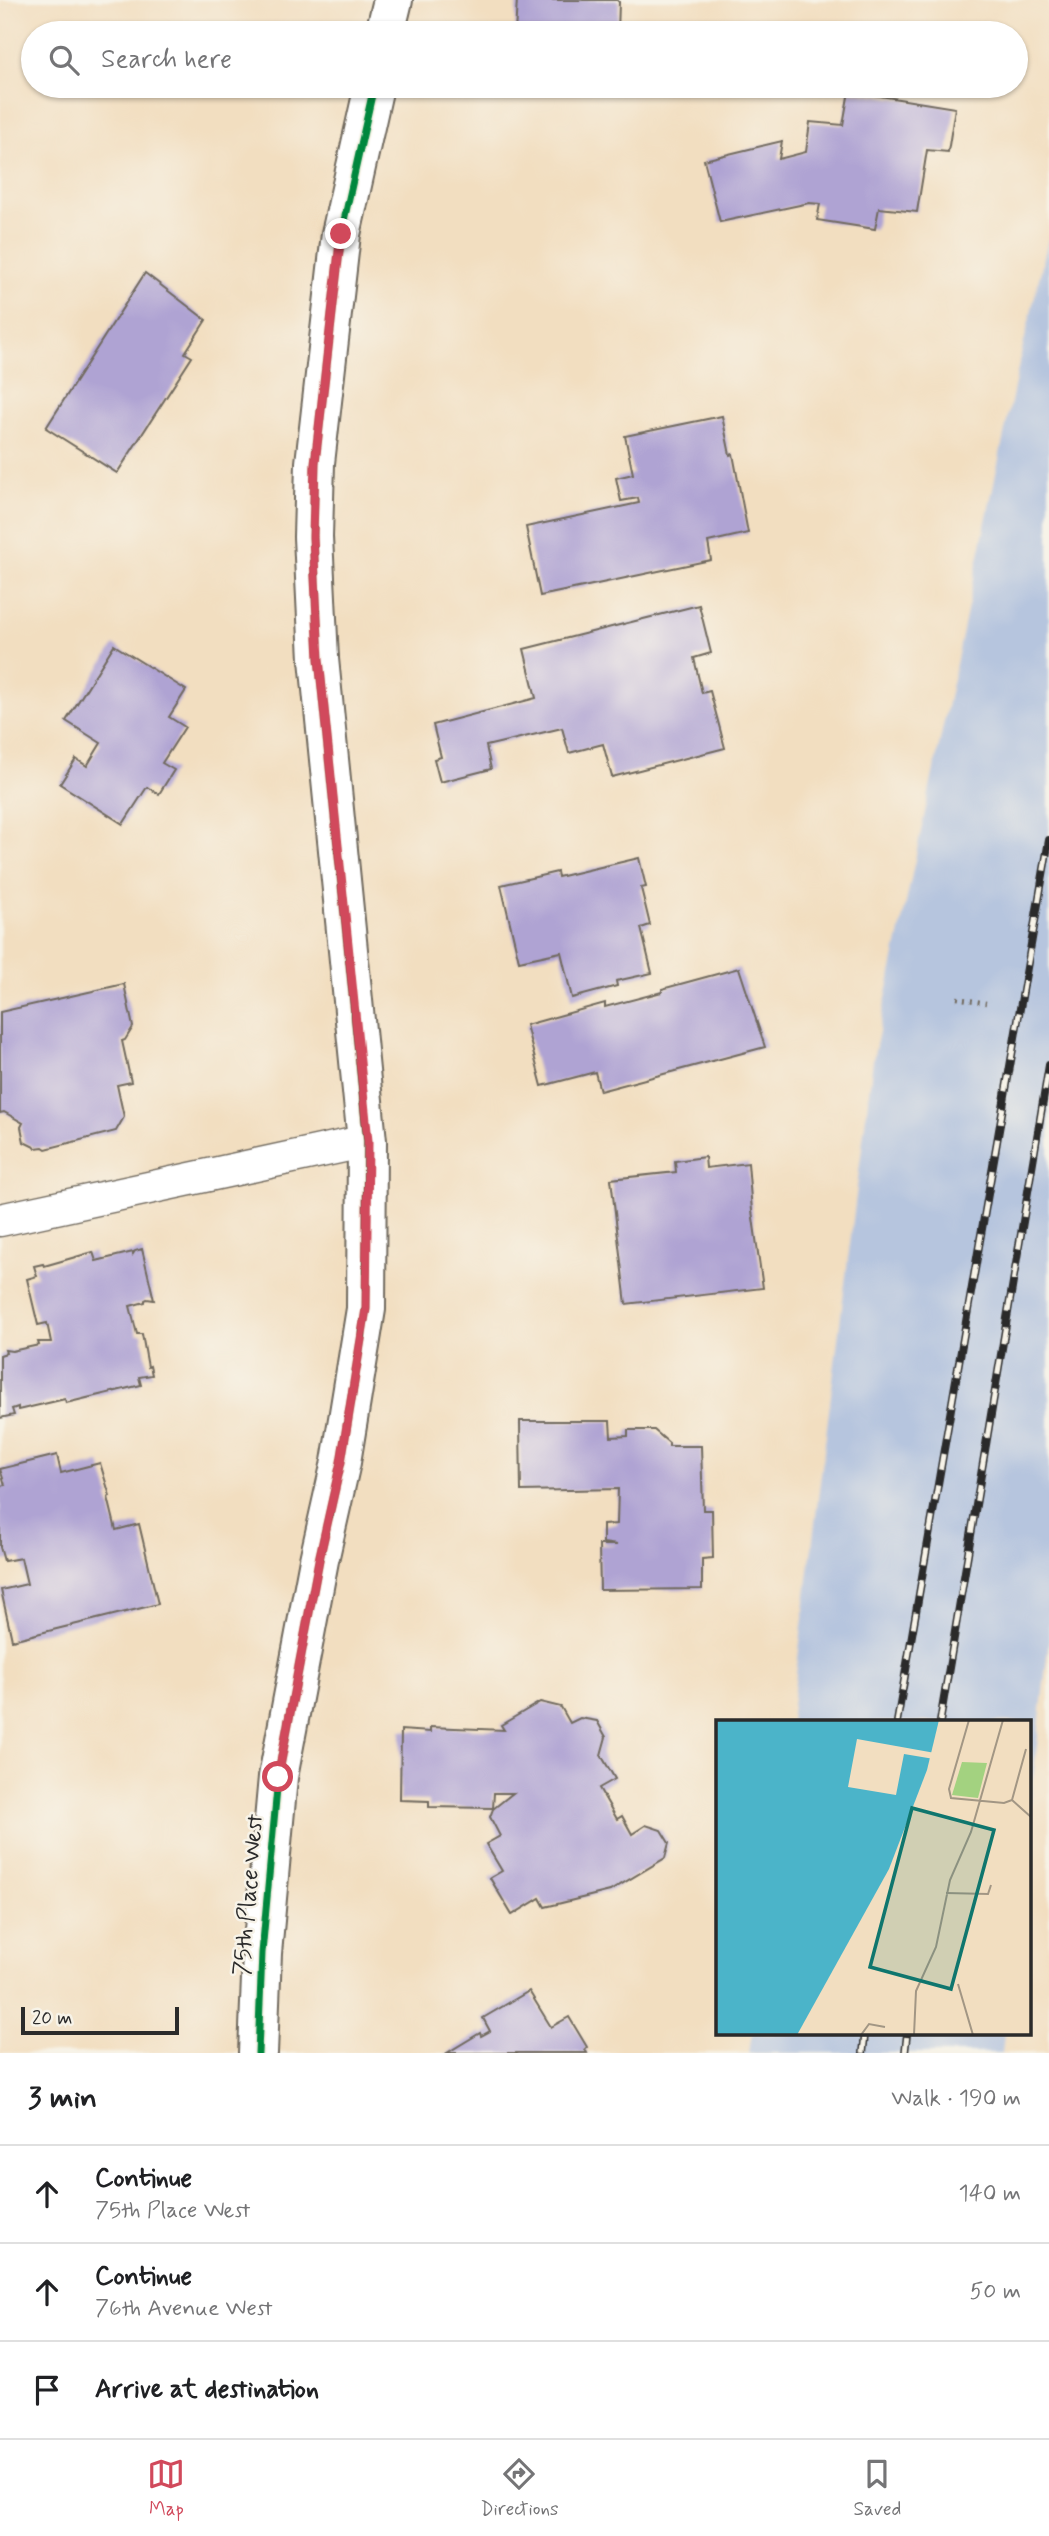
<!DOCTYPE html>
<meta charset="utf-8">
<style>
:root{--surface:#fff;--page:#f6f6f6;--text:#202124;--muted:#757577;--line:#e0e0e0;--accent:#d1495b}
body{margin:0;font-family:Mynerve,sans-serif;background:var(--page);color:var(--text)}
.scale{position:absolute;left:21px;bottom:18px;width:158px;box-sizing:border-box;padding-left:7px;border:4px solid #2b2b2b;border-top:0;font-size:19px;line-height:24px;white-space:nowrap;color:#2b2b2b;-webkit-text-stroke:5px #f7f3e8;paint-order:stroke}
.stop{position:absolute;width:21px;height:21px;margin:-16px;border:5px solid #d1495b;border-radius:50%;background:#fff}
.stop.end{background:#d1495b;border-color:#fff;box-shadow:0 2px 7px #0008}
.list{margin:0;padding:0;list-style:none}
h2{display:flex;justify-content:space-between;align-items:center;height:91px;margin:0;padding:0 28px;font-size:30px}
h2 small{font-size:23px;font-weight:400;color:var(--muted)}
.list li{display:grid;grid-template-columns:46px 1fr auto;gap:21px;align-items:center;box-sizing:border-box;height:98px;padding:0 28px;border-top:2px solid var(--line)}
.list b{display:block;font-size:26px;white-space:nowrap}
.list p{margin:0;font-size:23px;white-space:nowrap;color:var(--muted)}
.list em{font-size:23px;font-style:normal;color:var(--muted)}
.icon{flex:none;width:38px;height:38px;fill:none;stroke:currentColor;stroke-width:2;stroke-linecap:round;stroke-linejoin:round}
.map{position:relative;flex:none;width:1049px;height:2053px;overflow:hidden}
.search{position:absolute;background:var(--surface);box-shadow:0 2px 5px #0004;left:21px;right:21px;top:21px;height:77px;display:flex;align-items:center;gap:18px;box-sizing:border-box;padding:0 24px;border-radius:38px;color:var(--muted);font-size:26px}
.sheet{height:385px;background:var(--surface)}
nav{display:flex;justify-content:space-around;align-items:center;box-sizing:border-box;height:98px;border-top:2px solid var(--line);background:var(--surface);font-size:19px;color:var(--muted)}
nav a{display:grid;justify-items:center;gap:4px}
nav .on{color:var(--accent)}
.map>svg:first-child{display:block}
</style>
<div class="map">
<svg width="1049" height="2053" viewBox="0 0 1049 2053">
<rect width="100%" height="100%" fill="#f7f3e8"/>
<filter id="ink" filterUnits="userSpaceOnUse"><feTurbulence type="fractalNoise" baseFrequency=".0143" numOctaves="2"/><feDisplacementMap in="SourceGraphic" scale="14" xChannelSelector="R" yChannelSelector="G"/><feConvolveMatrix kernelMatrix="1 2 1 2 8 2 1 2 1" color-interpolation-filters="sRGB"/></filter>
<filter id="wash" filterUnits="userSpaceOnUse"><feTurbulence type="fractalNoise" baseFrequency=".00686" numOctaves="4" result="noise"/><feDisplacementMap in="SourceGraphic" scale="28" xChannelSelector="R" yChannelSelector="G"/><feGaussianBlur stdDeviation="1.57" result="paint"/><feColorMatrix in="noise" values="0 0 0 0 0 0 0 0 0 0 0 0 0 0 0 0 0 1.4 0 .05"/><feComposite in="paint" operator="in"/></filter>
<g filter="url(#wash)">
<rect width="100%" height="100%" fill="#f2dec0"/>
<g fill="#b6c5de">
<polygon points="1049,236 1049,1639 1030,1807 1030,1722 790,1722 873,1060 1020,359"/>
<polygon points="752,2034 1004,2034 1002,2053 749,2053"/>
</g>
<g id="blocks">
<g fill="#afa3d3">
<polygon points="517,0 617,0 619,2 618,33 515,33"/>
<polygon points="849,91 955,108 948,152 927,150 917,212 879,208 875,229 817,220 820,204 809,203 720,222 704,160 782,141 779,159 806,152 810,122 843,125"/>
<polygon points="145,273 206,320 185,353 192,357 117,473 46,428"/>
<polygon points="722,416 730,455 733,454 748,533 708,542 711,560 540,596 526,527 639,503 638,498 621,501 616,478 633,474 625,436"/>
<polygon points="699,605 711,653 694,658 702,693 710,691 725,748 612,777 603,744 569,753 562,728 486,746 491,769 440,782 434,759 441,757 433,725 536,698 524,649"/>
<polygon points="114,645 186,690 169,717 185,727 162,763 174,770 159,794 147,787 123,824 60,784 76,759 87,766 101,743 66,721"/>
<polygon points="639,858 646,887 641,888 650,925 641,928 652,973 616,981 617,986 572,998 561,952 519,961 501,885 557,872 558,877"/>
<polygon points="739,968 765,1047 600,1091 595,1072 542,1086 526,1025 605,1003 605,1007 662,992 662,989"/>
<polygon points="124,984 133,1027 125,1040 122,1041 131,1082 117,1085 124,1117 116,1131 46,1149 43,1147 36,1148 24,1142 21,1127 23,1123 4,1112 0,1113 0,1012"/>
<polygon points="705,1157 706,1168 748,1163 752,1211 763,1288 626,1304 611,1179 676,1172 675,1161"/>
<polygon points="142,1249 154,1300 147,1299 145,1300 145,1302 130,1306 137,1334 142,1334 148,1367 150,1366 152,1375 139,1377 141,1385 66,1403 65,1399 18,1410 18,1407 12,1409 14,1415 0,1418 0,1355 6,1353 5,1350 12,1351 39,1345 38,1342 51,1342 47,1323 38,1325 27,1279 37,1276 34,1266 43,1264 44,1266 93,1252 96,1261 133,1252 133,1254 135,1251"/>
<polygon points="520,1421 610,1421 611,1437 628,1436 628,1430 654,1430 669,1443 669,1446 701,1446 703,1510 712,1510 713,1558 702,1559 702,1589 600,1590 599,1545 617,1545 603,1543 603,1525 617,1524 618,1489 521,1491"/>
<polygon points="57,1455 61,1473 100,1463 110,1496 108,1497 116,1530 139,1524 158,1604 12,1640 1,1590 27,1584 21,1558 4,1561 0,1547 0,1486 5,1485 0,1469"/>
<polygon points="540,1702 561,1707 570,1723 580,1718 597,1721 606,1737 601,1755 615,1779 599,1788 617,1819 622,1816 632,1834 646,1825 661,1830 669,1843 665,1858 610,1891 545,1907 540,1898 512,1915 490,1878 502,1871 486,1844 500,1836 490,1817 493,1809 513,1793 494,1793 493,1808 429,1807 429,1801 400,1800 401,1730 430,1732 430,1727 504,1730 501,1725"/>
<polygon points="529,1991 551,2027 569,2017 587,2047 585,2049 587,2053 447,2053 480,2033 481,2036 490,2031 483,2018"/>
</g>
</g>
</g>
<g filter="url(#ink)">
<use href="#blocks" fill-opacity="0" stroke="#716a5f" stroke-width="2"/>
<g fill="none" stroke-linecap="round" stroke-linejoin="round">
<g stroke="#716a5f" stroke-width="35">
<polyline id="service" points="0,1220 367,1141"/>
</g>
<g stroke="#716a5f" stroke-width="42">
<polyline id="minor" points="258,2053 262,1953 278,1777 319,1560 341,1462 366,1309 367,1141 319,659"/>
</g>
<g stroke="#716a5f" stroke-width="42">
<g id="tertiary">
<polyline points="385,33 393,0"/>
<polyline points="319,659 313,537 315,463 341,234 374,86"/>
</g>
</g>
<polyline stroke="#716a5f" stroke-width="4.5" stroke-dasharray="2 5" stroke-linecap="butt" points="957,998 986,1003"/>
<use href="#service" stroke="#fff" stroke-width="32"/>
<use href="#minor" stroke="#fff" stroke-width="38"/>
<use href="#tertiary" stroke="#fff" stroke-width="38"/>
<g stroke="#2b2b2b" stroke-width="8">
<g id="rail">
<polyline points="897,1722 1049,840"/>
<polyline points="940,1722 1049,1065"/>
<polyline points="863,2053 865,2034"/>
<polyline points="905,2053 907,2034"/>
</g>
</g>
<use href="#rail" stroke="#f7f3e8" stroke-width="5" stroke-dasharray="16" stroke-linecap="butt"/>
<g stroke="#f7f3e8" stroke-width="11">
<polyline id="cycleway" points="258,2053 262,1953 278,1777 319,1560 341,1462 366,1309 367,1141 319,659 313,537 315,463 341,234 374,86"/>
</g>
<use href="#cycleway" stroke="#00873e" stroke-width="7"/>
</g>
</g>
<g fill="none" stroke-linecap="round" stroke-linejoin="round" filter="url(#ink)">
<polyline stroke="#d1495b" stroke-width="9" points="278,1777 319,1560 341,1462 366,1309 368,1141 319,659 313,537 315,463 341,234"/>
</g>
<g text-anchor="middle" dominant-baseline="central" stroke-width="5" stroke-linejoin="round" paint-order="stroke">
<g font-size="24" fill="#2b2b2b" stroke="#f7f3e8">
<text transform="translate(249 1895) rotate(-85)">75th Place West</text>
</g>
</g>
<g transform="translate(716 1720)">
<rect width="315" height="315" fill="#f2dec0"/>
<path d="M 246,42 L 271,43 L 262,78 L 236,75 Z" fill="#a3d280"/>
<path d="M 0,0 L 223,0 L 211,50 L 173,149 L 81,315 L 0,315 Z" fill="#4bb4c9"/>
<path d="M 141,19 L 219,33 L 218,39 L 188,34 L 180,75 L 132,67 Z" fill="#f2dec0"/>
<path fill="none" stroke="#a29684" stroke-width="2" d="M 253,0 L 233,69 L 235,78 L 288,83 L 296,80M 296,80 L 310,29M 296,80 L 315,97M 230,173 L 272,174 L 275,165M 242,264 L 257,315M 145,315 L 153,304 L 169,307M 198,315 L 200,271 L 220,227 L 234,160 L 255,112 L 287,0"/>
<path fill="#0f766e" fill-opacity="0.15" stroke="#0f766e" stroke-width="3.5" d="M 196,88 L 278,110 L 235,269 L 154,247 Z"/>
<rect width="315" height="315" fill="none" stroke="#2b2b2b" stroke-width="3.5"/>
</g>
</svg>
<div class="scale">20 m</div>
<div class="stop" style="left:278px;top:1777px"></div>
<div class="stop end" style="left:341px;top:234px"></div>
<div class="search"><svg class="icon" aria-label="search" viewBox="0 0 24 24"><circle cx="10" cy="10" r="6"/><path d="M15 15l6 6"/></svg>Search here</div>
</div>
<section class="sheet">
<h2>3 min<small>Walk · 190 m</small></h2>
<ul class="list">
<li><svg class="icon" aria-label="ahead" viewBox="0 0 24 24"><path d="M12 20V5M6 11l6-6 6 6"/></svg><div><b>Continue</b><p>75th Place West</p></div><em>140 m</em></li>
<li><svg class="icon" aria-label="ahead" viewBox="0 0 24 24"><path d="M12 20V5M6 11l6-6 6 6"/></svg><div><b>Continue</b><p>76th Avenue West</p></div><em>50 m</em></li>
<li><svg class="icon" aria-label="arrive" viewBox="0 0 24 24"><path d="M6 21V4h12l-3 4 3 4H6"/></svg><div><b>Arrive at destination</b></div></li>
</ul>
</section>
<nav>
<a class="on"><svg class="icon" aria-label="map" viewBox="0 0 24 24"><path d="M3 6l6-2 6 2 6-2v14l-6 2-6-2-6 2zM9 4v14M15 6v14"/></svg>Map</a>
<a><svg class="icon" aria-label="directions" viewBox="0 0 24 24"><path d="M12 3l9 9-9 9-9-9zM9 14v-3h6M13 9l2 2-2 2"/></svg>Directions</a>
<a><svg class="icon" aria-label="saved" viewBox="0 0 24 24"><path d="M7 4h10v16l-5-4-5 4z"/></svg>Saved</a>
</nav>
